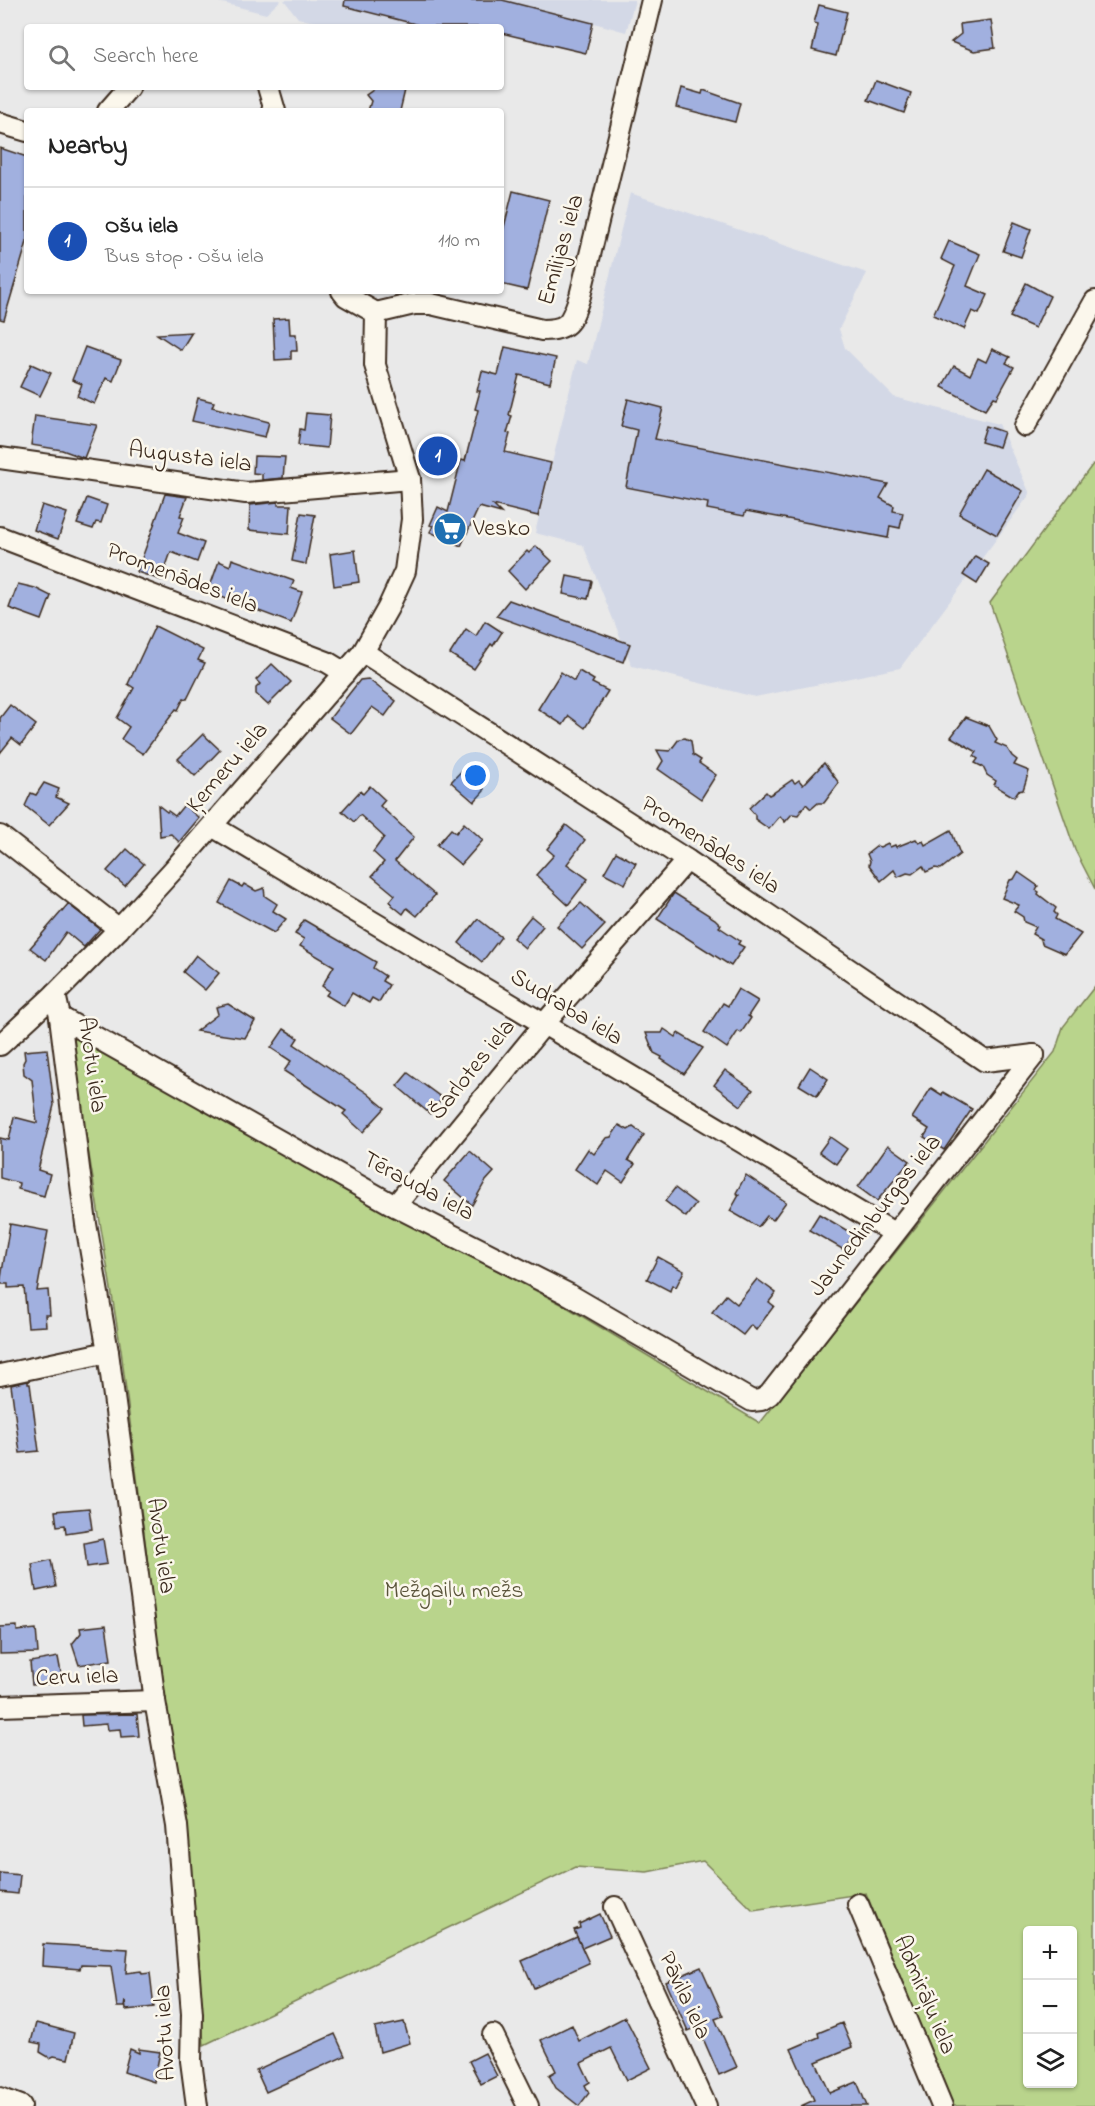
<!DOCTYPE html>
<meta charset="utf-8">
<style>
:root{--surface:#fff;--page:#f6f6f6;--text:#222;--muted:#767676;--line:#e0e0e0;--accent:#b45309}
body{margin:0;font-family:"Indie Flower",sans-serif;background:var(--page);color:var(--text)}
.controls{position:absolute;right:18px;bottom:18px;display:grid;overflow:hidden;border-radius:6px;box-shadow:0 2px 4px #0004}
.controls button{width:54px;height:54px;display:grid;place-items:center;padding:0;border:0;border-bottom:2px solid var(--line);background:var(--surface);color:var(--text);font:30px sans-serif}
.you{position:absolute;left:476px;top:776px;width:21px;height:21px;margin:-15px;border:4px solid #fff;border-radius:50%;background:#1a73e8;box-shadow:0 0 0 9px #1a73e833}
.badge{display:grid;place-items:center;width:39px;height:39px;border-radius:50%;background:var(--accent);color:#fff;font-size:20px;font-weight:700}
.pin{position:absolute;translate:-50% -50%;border:3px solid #fff;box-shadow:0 2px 6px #0006}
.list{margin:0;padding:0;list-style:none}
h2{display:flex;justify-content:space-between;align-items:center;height:78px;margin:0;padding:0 24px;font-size:26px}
h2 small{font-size:20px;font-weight:400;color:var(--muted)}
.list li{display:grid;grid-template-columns:39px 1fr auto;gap:18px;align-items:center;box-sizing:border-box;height:108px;padding:0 24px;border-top:2px solid var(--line)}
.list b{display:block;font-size:22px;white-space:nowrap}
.list p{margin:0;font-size:20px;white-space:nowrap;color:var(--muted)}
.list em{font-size:20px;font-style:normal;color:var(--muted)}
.icon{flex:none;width:33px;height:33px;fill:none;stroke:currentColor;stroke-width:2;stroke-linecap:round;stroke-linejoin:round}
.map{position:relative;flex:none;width:1095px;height:2106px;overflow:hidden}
.search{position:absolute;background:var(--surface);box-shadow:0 2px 4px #0004;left:24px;top:24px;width:480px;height:66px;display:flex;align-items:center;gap:15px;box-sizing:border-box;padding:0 21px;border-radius:6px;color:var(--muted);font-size:22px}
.panel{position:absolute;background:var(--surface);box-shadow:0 2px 4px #0004;left:24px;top:108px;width:480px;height:186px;border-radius:6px}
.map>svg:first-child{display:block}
</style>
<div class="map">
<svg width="1095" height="2106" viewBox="0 0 1095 2106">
<rect width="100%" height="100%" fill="#e9e9e9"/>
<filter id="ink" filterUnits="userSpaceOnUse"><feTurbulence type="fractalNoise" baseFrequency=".0167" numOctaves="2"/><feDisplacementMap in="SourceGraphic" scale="12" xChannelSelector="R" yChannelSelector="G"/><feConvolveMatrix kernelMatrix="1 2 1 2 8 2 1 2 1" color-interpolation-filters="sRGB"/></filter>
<g filter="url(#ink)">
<g fill="#d3d8e6">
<polygon points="211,0 281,0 266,14"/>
<polygon points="284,0 635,0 626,32 594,23 586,53 501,33 501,27 334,27 298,18"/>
<polygon points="630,193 867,273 839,329 845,348 894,397 999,424 1030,494 900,668 755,697 632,666 583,545 535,533 577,360 588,364"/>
</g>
<g fill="#b9d48c" stroke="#7a7f55" stroke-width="1.5" fill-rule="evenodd">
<polygon points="1093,464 1095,464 1095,889 1075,850 990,603"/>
<path d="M 1095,986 L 1095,2106 L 953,2106 L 866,1893 L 753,1910 L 703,1861 L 647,1872 L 575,1867 L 204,2045 L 186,1825 L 165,1701 L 121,1350 L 69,1033 L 396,1217 L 565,1306 L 760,1423 L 1055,1052 L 1063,1027 ZM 1028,1930 L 1072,1930 L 1072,2084 L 1028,2084 Z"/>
</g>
<g fill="#a1b0df" stroke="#3b2a1e" stroke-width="1.5">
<polygon points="345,0 502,0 593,23 586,53 501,33 501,27 427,27 344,6"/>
<polygon points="819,5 847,12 836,56 812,50 818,24 814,23"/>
<polygon points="991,20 995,48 974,51 951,42 961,34 960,24"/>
<polygon points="876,80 911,93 904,113 868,100"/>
<polygon points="374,87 395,87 405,90 400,111 368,111 371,101 366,95 373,90"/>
<polygon points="681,88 702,94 703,90 740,103 735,122 676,107"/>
<polygon points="0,148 27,157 27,242 4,320 0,319"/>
<polygon points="513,191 549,200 527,290 501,284 501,239"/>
<polygon points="1014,222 1031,229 1021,257 1003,251"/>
<polygon points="949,241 980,254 967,286 988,295 979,314 972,311 964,329 933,315 955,266 941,259"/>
<polygon points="1026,283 1050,296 1035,328 1010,317"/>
<polygon points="289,318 290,334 296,334 297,351 291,351 291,359 275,360 273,319"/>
<polygon points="192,332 181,350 157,334"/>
<polygon points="85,347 121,360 113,381 106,378 94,404 77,396 82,384 72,380"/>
<polygon points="505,347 556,358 550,383 519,375 509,415 512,416 507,433 510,434 505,452 551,463 538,516 493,505 501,513 479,507 461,546 430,532 433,526 430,525 438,507 448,512 461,460 465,461 478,410 475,409 480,391 477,391 482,371 498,375"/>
<polygon points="992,349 1010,357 1006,363 1014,367 997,398 994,397 985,410 942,387 954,366 970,375 978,358 986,362"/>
<polygon points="31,364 51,373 40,396 20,387"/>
<polygon points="198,398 214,402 212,407 269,422 265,437 192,421"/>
<polygon points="628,399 663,408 655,439 888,484 880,498 894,506 893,511 903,513 900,528 890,526 888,538 746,511 744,516 707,509 708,503 626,487 637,430 621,426"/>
<polygon points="306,413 330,415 327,448 298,445 300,429 304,430"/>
<polygon points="35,416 97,425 84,458 62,450 31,445"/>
<polygon points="986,426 1004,432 999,447 981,442"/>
<polygon points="254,456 285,457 283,478 262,480 262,474 253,473"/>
<polygon points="984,469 1023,491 997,535 959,514"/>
<polygon points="165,494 187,497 180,516 184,517 178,533 204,543 197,562 171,552 161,580 137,572"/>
<polygon points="87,498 107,505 101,523 96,522 93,529 77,524"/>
<polygon points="278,502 278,505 291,505 289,534 249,530 250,505"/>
<polygon points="42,505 67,513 58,539 34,530"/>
<polygon points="301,513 315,515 306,564 292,561"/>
<polygon points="536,546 552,561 525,589 508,571 527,551 529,553"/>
<polygon points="355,550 359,582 334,586 330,554"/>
<polygon points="975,556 989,564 977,584 963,575"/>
<polygon points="232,559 294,581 291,588 302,592 291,623 208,592 219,561 230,566"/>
<polygon points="567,576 592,581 588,599 563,594"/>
<polygon points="18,584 35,588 51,596 42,620 9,608"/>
<polygon points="509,600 630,644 623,662 496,616"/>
<polygon points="485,621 502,632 493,646 491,644 474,669 450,654 466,629 476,636"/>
<polygon points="155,626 203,650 198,660 205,663 187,699 184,698 178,710 176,709 143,754 121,739 129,727 117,718 134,688 128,684"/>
<polygon points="272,664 291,682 268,705 256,694 256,688 260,684 256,680"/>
<polygon points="579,671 594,680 592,683 608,691 585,728 569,716 563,725 538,709 561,672 574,681"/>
<polygon points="368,679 396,701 385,716 372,707 351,734 330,718 360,680"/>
<polygon points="10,705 36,725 21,745 12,738 0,753 0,718"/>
<polygon points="966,717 989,726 997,740 995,743 1007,748 1012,756 1017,760 1014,765 1029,771 1023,790 1018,791 1014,797 994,785 996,781 987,775 983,767 975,763 978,759 974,756 977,752 951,737"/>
<polygon points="203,734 220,750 195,776 178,759"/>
<polygon points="685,738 691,741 693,755 701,760 699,763 716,775 701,799 658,769 663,761 657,750 670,751 679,739"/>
<polygon points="824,763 839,783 824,803 818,803 811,809 806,804 798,815 792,814 785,822 780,816 769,829 755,819 755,815 749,808 766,792 769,795 773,793 792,780 795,783 799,780 803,785"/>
<polygon points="467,765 472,770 482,769 484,791 474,802 451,782"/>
<polygon points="44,783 59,789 56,797 69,803 49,825 25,806 31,793 36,795"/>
<polygon points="370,786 385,800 380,806 414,837 395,861 435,895 417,916 407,908 403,914 392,905 390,901 395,895 372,876 384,862 373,852 384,837 360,815 354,822 342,811 360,791 363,794"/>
<polygon points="158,805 167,812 168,811 175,816 184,805 199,818 179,842 171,834 160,836"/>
<polygon points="464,823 483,840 461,865 437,845 451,829 456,833"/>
<polygon points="566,825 585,840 567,864 588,879 568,905 536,875 554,855 547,849"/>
<polygon points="951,830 960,854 941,869 935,868 926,872 923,866 912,874 907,873 898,877 894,870 881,881 869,865 870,861 867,854 877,846 880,847 888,843 890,847 895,845 896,847 916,839 919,843 923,841 925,845"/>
<polygon points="127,849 144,864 125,886 107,871"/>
<polygon points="616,852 636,863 625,884 604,873"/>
<polygon points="1018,872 1038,886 1036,890 1039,892 1038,894 1056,908 1054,912 1057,915 1055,919 1081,934 1065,954 1042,944 1041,939 1032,934 1036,927 1024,922 1023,917 1014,911 1019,905 1002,898 1010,880 1014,879"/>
<polygon points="231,881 242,887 244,884 256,891 264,888 265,896 277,904 273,911 286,919 274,933 219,903"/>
<polygon points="674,893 715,919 721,925 719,927 740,941 738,944 744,947 731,966 657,919"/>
<polygon points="581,903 605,925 582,949 557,926"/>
<polygon points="68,904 100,929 84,947 66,932 46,960 30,948"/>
<polygon points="531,916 543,926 525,948 513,938"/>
<polygon points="478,919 501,937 482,962 459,943"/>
<polygon points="304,920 376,962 373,968 385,976 382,981 389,985 379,1002 372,998 369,1003 352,993 344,1006 326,995 329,991 322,986 334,966 300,946 304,939 295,934"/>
<polygon points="196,955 219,973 205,990 183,972"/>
<polygon points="738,989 758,1001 748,1016 751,1018 741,1033 738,1031 727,1048 704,1032 723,1003 728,1006"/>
<polygon points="228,1004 255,1021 245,1038 196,1031 218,1014 216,1007"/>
<polygon points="284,1029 298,1038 294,1044 367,1093 385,1108 363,1132 343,1114 346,1111 284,1071 291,1061 271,1048"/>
<polygon points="664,1029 676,1037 678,1033 703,1048 684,1074 661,1059 662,1057 654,1053 646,1033 662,1033"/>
<polygon points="47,1049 54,1105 38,1170 50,1174 44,1196 18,1189 19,1183 0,1178 0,1138 9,1140 14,1117 37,1123 32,1080 24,1074 23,1063 25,1059 24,1051"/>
<polygon points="810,1067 828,1079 817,1096 799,1085"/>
<polygon points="725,1070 753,1090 741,1106 714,1085"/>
<polygon points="408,1073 442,1098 430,1114 397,1086"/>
<polygon points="931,1088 942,1095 943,1092 972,1109 944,1150 924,1137 929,1129 912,1118"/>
<polygon points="619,1125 628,1130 633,1127 644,1135 628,1160 635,1164 623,1182 607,1171 598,1185 575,1169 588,1149 594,1154 606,1138 611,1137"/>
<polygon points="830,1137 847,1149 836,1164 819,1152"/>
<polygon points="888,1145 910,1161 877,1201 858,1187"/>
<polygon points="470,1151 494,1172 485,1182 472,1205 444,1181"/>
<polygon points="746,1175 786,1202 773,1220 767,1216 758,1227 730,1211 739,1195 736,1193"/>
<polygon points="675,1188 696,1204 686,1217 665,1201"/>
<polygon points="819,1214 853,1234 844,1250 809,1230"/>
<polygon points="10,1224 48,1231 37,1291 48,1290 50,1315 45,1315 46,1326 28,1327 24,1287 8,1288 8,1284 0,1284"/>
<polygon points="658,1257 684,1271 676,1287 672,1285 670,1291 647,1279"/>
<polygon points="757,1279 776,1293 769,1302 774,1306 756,1330 751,1325 743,1335 712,1312 726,1295 737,1304"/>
<polygon points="28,1381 28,1384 30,1384 39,1451 20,1453 11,1385"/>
<polygon points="89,1508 92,1529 66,1533 65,1525 57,1526 55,1511"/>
<polygon points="103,1539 107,1564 87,1567 84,1543"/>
<polygon points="51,1560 56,1587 36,1591 32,1564"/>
<polygon points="106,1625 111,1660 79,1665 72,1644 81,1633 80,1628"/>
<polygon points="17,1626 17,1631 36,1629 38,1653 0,1654 0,1627"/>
<polygon points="58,1657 62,1678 59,1679 60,1683 32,1685 30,1662"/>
<polygon points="137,1714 139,1736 121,1737 120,1729 107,1730 106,1724 82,1726 81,1715"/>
<polygon points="0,1873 20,1875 18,1894 0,1892"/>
<polygon points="600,1914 610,1936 582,1948 574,1930 580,1928 579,1924"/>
<polygon points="577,1937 589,1963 534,1988 522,1961"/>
<polygon points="43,1944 128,1949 126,1973 141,1971 142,1974 150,1973 154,2007 126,2010 125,2001 124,2007 117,2007 111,1966 81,1965 80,1969 42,1966"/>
<polygon points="701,1967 723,2016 715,2019 737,2067 719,2075 698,2027 688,2031 666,1982"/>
<polygon points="625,2017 651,2068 627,2080 611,2048 581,2063 590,2082 585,2085 589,2093 579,2106 556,2088 549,2075 556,2071 541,2040 572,2025 579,2041"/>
<polygon points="404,2022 410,2043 380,2052 375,2028"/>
<polygon points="36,2023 74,2033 68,2059 54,2056 50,2058 40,2052 41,2044 31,2042"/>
<polygon points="842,2023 852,2047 816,2062 830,2093 857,2082 867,2106 801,2106 814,2100 791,2049 819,2037 818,2033"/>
<polygon points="335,2034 345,2056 266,2092 256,2070"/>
<polygon points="130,2049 139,2053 139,2049 160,2052 157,2067 159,2072 155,2074 154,2082 124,2072"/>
<polygon points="485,2053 497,2076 481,2084 469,2061"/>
</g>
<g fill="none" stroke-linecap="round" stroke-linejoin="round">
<g stroke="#3b2a1e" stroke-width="24">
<g id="minor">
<polyline points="268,87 275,111"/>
<polyline points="108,111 129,87"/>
<polyline points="0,123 27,131"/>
<polyline points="342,291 346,296 376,313"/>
<path d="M 376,313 L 414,304 L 431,304 L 542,330 C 570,330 571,321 580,296 L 652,0"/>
<polyline points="1025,426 1095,301"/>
<polyline points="0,458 246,493 410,479"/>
<polyline points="0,537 327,662 345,673"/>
<polyline points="363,652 687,860 985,1061 1034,1055"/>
<polyline points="212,826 894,1233"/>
<polyline points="0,836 119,929"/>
<polyline points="55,994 60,1017 86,1224 108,1352 155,1701 177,1826 192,2014 191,2061 197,2106"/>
<polyline points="60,1017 395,1206 570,1295 752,1401 761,1400 769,1395 1034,1055"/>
<polyline points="0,1045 55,994 119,929 174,869 363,652 388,608 405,571 412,519 410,479 375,365 376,313"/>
<polyline points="395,1206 544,1024 687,860"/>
<polyline points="0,1375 108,1352"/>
<polyline points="0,1706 155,1701"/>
<polyline points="858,1904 942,2106"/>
<polyline points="615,1907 706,2106"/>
<polyline points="493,2035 528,2106"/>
<polyline points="0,2098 21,2106"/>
</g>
</g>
<use href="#minor" stroke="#fbf7ec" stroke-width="20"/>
</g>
</g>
<defs>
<g id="supermarket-disc" transform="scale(1.725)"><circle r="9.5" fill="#1f6fb2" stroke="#fbf7ec"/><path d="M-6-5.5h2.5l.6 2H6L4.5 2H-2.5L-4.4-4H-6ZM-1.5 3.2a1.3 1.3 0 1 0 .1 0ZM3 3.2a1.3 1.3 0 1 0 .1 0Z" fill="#fff"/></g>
</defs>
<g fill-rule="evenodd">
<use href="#supermarket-disc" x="450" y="529"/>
</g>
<g text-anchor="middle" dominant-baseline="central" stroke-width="5" stroke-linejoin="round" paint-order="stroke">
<g font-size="24" fill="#3b2a1e" stroke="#fbf7ec">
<text transform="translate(562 250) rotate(-74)">Emīlijas iela</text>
<text transform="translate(190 458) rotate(7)">Augusta iela</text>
<text transform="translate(182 579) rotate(21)">Promenādes iela</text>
<text transform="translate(228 768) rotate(-49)">Ķemeru iela</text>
<text transform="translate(710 846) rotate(33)">Promenādes iela</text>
<text transform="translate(566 1008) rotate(31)">Sudraba iela</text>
<text transform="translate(91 1065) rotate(82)">Avotu iela</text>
<text transform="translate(473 1070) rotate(-51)">Šarlotes iela</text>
<text transform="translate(418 1187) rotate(28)">Tērauda iela</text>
<text transform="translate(876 1216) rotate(-52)">Jaunedinburgas iela</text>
<text transform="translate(160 1546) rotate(82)">Avotu iela</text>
<text transform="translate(77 1678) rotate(-2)">Ceru iela</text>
<text transform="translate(924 1995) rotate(67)">Admirāļu iela</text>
<text transform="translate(684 1996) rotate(65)">Pāvila iela</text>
<text transform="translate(166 2033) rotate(-93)">Avotu iela</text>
</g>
<g font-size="24" fill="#3b2a1e" stroke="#fbf7ec" text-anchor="start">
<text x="473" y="529">Vesko</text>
</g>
<g font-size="24" fill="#5a543a" stroke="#fbf7ec">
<text x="454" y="1591">Mežgaiļu mežs</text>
</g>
</g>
</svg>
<div class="controls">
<button>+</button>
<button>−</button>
<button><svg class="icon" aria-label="layers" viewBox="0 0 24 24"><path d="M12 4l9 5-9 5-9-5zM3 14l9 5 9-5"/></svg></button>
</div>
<div class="you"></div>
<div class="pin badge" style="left:438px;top:456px;background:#1a4fb4">1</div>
<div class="search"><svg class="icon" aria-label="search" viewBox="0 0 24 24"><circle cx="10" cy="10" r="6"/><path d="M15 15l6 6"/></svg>Search here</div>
<section class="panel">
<h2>Nearby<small></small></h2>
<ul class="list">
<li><span class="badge" style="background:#1a4fb4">1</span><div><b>Ošu iela</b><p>Bus stop · Ošu iela</p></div><em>110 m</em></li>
</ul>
</section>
</div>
